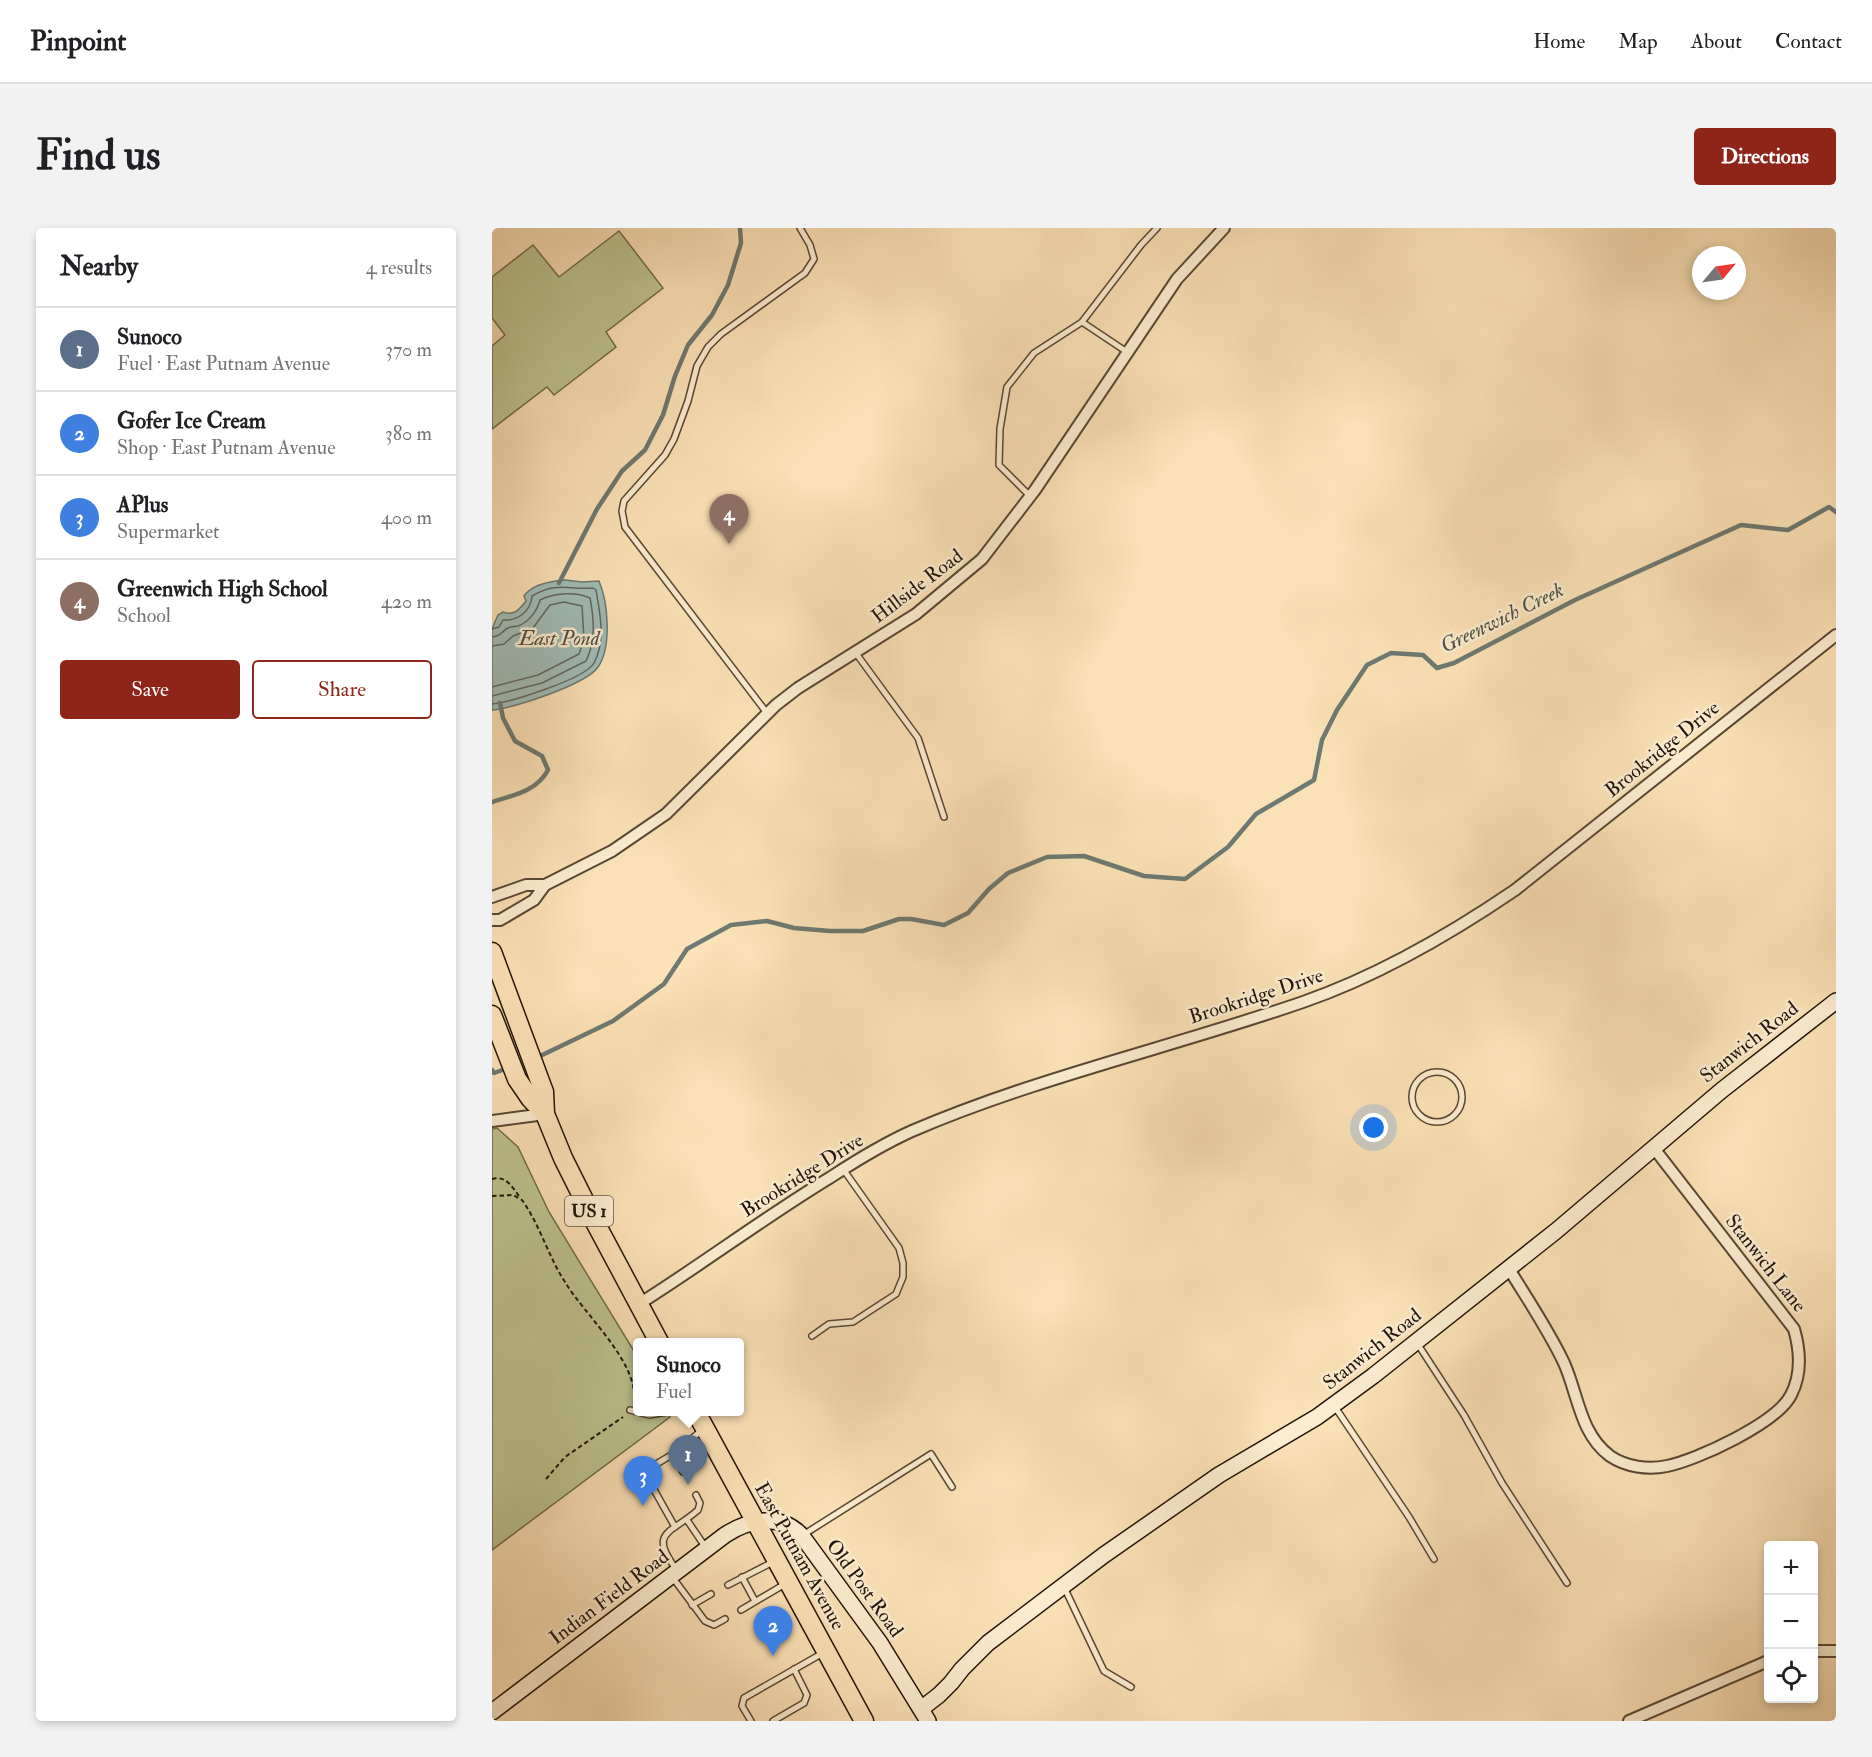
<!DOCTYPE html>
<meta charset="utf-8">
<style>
:root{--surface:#fff;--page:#f2f2f2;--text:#202124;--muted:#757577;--line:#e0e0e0;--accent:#8f2418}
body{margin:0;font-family:"IM FELL Double Pica",serif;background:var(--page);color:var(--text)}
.controls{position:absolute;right:18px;bottom:18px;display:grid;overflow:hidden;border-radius:6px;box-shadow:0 3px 9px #0003}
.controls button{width:54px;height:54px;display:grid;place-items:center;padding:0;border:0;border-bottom:2px solid var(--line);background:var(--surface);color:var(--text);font:30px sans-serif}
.compass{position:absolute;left:1200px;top:18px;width:54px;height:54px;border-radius:50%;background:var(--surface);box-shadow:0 3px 9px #0003;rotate:61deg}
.you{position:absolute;left:882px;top:900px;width:21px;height:21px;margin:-15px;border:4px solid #fff;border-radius:50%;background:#1a73e8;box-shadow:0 0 0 9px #1a73e833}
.badge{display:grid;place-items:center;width:39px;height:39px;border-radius:50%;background:var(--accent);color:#fff;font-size:20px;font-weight:700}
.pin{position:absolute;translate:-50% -50px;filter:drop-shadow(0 2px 3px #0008)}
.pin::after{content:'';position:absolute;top:32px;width:21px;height:18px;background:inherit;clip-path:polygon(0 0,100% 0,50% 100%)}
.popup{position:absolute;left:141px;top:1110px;width:111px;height:78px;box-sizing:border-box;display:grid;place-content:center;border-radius:6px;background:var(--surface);filter:drop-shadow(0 2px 4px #0005);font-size:20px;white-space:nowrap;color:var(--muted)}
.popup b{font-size:22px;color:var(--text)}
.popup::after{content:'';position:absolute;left:50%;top:100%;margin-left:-12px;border:12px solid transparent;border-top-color:var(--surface)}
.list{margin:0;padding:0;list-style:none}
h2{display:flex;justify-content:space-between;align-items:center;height:78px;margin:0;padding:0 24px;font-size:26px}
h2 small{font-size:20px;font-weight:400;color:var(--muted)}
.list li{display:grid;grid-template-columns:39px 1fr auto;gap:18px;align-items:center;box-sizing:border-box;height:84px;padding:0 24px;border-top:2px solid var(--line)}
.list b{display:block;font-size:22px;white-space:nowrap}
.list p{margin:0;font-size:20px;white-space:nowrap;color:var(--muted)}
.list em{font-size:20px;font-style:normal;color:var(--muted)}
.actions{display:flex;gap:12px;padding:18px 24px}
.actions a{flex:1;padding:14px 0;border:2px solid var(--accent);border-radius:6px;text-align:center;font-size:21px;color:var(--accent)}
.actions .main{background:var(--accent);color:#fff}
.icon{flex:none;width:33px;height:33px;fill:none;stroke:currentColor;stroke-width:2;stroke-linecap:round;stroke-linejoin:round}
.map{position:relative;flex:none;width:1344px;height:1493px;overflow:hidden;border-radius:6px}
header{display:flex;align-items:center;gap:36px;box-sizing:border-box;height:84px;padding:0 30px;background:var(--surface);border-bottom:2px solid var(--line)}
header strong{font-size:28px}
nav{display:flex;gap:33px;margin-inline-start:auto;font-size:21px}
.intro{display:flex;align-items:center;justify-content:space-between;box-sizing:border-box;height:144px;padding:0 36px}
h1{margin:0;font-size:42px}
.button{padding:15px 27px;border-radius:6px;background:var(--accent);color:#fff;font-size:21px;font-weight:700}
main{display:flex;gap:36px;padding:0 36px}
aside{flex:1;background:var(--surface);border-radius:6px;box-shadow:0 3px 9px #0003}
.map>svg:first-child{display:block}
</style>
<header>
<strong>Pinpoint</strong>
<nav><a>Home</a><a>Map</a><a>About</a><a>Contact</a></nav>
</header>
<div class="intro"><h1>Find us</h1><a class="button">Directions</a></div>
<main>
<aside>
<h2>Nearby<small>4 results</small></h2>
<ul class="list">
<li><span class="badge" style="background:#5c6f8a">1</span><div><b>Sunoco</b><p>Fuel · East Putnam Avenue</p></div><em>370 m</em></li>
<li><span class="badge" style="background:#3f7fe0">2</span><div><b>Gofer Ice Cream</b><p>Shop · East Putnam Avenue</p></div><em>380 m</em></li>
<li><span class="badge" style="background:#3f7fe0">3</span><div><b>APlus</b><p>Supermarket</p></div><em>400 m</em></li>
<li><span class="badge" style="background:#8d6e63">4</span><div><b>Greenwich High School</b><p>School</p></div><em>420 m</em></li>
</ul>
<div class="actions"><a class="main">Save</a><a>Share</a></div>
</aside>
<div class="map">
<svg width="1344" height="1493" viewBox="0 0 1344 1493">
<rect width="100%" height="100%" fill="#fbe1b7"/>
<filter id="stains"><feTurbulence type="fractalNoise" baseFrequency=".00333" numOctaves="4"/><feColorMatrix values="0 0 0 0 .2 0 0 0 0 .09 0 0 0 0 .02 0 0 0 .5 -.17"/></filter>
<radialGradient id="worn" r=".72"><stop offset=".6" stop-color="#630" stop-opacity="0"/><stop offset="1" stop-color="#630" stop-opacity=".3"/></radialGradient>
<g fill="#bdc38f" stroke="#706c4c" stroke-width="1.5">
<polygon points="127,3 171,60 114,104 124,119 62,167 55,159 0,201 0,118 13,107 0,90 0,49 41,17 67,49"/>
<polygon points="5,900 26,919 57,984 145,1128 145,1184 175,1184 178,1189 0,1322 0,901"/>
</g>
<path fill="#a0bcb6" stroke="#6e7971" stroke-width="1.5" d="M 73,352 L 90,354 L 107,353 C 116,374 120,419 106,439 C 95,456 20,481 0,482 L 0,401 L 6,387 L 11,384 C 22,388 27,382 34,373 L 32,368 C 40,356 60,353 73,352 Z"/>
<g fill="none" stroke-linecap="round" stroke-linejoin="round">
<g stroke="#616860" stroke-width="1.5">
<path d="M 0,401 L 7,399 L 11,392 C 26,393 39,383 40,368 C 65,353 76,362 101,360 L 104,362 C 108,385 114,413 102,435 C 93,451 19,474 0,476"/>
<path d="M 0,409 C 9,408 10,403 16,400 C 19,398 23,399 26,398 C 37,394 45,383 48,372 C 62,365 83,363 98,370 C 102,391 104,413 94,433 L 50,455 L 0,468"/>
<polyline points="0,418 12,416 21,408 41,400 58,377 72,374 90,378 92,411 87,426 46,447 0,459"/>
</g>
<g stroke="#6e7971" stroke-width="4.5">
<polyline points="67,355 105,281 130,243 153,222 171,187 183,148 196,117 220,87 236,57 249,15 248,0"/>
<path d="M 0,574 C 22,567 45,563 56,542 L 50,528 L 23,513 L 11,490 L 8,475"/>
<polyline points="44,830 121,793 172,756 195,721 239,697 275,693 302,700 338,703 371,703 407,691 419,691 452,697 476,685 497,661 516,645 555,629 592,628 652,648 693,651 736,619 764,586 822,552 830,512 845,482 875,437 899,425 931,427 945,440 962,435 1083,372 1249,297 1296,302 1337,279 1344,284"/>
<polyline points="0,842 2,845 16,840"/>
</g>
<g stroke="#584834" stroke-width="8">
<g id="lane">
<polyline points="590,94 649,17 665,0"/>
<polyline points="538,268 507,237 508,201 515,159 542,125 590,94 635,124"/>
<polyline points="363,424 426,510 452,589"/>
<polyline points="275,485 133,299 130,283 132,273 173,227 182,211 196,173 205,138 216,119 229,106 313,45 322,31 318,17 308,0"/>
<circle cx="945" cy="869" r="25"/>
<polyline points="320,1108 337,1096 361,1094 404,1066 411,1049 411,1035 407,1020 351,941"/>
<polyline points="925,1115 972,1187 1010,1255 1075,1355"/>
<polyline points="843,1179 917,1289 942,1331"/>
<polyline points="138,1182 157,1187 175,1184"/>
<polyline points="181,1226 191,1244"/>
<polyline points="195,1292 214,1320"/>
<polyline points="183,1299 156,1251 156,1244 161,1238 181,1226 209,1203"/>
<polyline points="311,1307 439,1226 460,1259"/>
<path d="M 184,1341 C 156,1303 179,1306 206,1282 L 208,1275 L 204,1267"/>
<polyline points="250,1349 263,1373"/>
<polyline points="181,1350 213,1393 222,1397 233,1391"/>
<polyline points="236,1357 281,1334"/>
<polyline points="572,1359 612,1443 639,1459"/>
<polyline points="200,1377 219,1366"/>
<polyline points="249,1382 293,1356"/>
<polyline points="259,1493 250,1478 252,1470 331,1425"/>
<polyline points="281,1493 312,1475 315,1467 302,1441"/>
</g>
</g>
<g stroke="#584834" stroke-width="14">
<g id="street">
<polyline points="0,669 34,657 53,657"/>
<polyline points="0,692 8,692 42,672 53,657 120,623 174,586 284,477 306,460 424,386 490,331 543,262 685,51 732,0"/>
<polyline points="0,893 53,886"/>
<path d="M 1017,1041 C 1036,1072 1057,1103 1072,1135 C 1086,1166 1088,1206 1118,1228 C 1134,1239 1156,1242 1175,1238 C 1205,1232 1285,1195 1299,1167 C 1310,1146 1308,1122 1302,1101 L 1161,919"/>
<path d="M 147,1076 C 212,1035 273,989 339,949 C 365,932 391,916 420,903 C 546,849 681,819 811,774 C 886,748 957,707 1023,662 L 1344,407"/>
<polyline points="1322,1423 1344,1423"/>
<polyline points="1137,1493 1276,1433"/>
</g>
</g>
<g stroke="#221509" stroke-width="18">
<g id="secondary">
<polyline points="429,1481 447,1467 459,1455 470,1441 496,1415 612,1327 727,1247 825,1189 881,1148 1064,1003 1230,862 1344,773"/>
<path d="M 0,1484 L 233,1307 C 257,1291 289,1285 310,1308 L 388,1415 L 436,1493"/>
</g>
</g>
<g stroke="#221509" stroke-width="21">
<g id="primary">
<polyline points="0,724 52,864 53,886 71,930 104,996 167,1114"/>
<polyline points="0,787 25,851 38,870 53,886"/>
<polyline points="204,1184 372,1493"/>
</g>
</g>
<g stroke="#221509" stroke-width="2" stroke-dasharray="4.5 3" stroke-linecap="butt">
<path d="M 0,951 C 14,947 20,959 27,968"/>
<path d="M 0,968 L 21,967 L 30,972 C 48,997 56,1028 73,1054 C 92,1086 146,1134 142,1172"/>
<polyline points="54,1251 73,1229 131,1189"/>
</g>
<use href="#lane" stroke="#fcecd0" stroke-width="5"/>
<use href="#street" stroke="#fcecd0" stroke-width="10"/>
<use href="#secondary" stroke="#fcecd0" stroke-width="15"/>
<use href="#primary" stroke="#fbe1b7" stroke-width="18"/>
</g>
<g text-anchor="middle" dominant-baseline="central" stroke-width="5" stroke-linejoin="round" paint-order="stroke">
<rect fill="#fcecd0" stroke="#635645" stroke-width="1.5" x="73" y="968" width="48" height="30" rx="4.5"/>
<g font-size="18" font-weight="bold" fill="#221509">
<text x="97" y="983">US 1</text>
</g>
<g font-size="20" fill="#221509" stroke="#fcecd0">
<text transform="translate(425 358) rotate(-37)">Hillside Road</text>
<text transform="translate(1170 521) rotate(-39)">Brookridge Drive</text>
<text transform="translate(764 768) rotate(-18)">Brookridge Drive</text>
<text transform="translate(1257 814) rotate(-38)">Stanwich Road</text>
<text transform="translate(310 947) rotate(-32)">Brookridge Drive</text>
<text transform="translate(1274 1035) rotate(52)">Stanwich Lane</text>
<text transform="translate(880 1121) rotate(-38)">Stanwich Road</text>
<text transform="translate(308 1328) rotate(61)">East Putnam Avenue</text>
<text transform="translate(373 1360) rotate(54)">Old Post Road</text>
<text transform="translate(117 1369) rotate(-37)">Indian Field Road</text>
</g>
<g font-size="21" font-style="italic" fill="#4e4f46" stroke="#fcecd0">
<text transform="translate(1010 390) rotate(-26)">Greenwich Creek</text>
<text x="67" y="410">East Pond</text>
</g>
</g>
<rect width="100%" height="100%" filter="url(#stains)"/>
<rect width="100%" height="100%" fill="url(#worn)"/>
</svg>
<div class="controls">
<button>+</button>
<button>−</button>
<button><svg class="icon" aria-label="locate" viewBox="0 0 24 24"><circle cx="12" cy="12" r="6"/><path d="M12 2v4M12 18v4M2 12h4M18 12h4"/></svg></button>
</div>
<svg class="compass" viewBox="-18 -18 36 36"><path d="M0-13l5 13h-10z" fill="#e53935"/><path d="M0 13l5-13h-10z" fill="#757577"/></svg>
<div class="you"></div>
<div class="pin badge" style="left:196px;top:1257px;background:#5c6f8a">1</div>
<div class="popup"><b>Sunoco</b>Fuel</div>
<div class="pin badge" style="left:281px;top:1428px;background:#3f7fe0">2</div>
<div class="pin badge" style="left:151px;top:1278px;background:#3f7fe0">3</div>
<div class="pin badge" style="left:237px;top:316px;background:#8d6e63">4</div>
</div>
</main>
